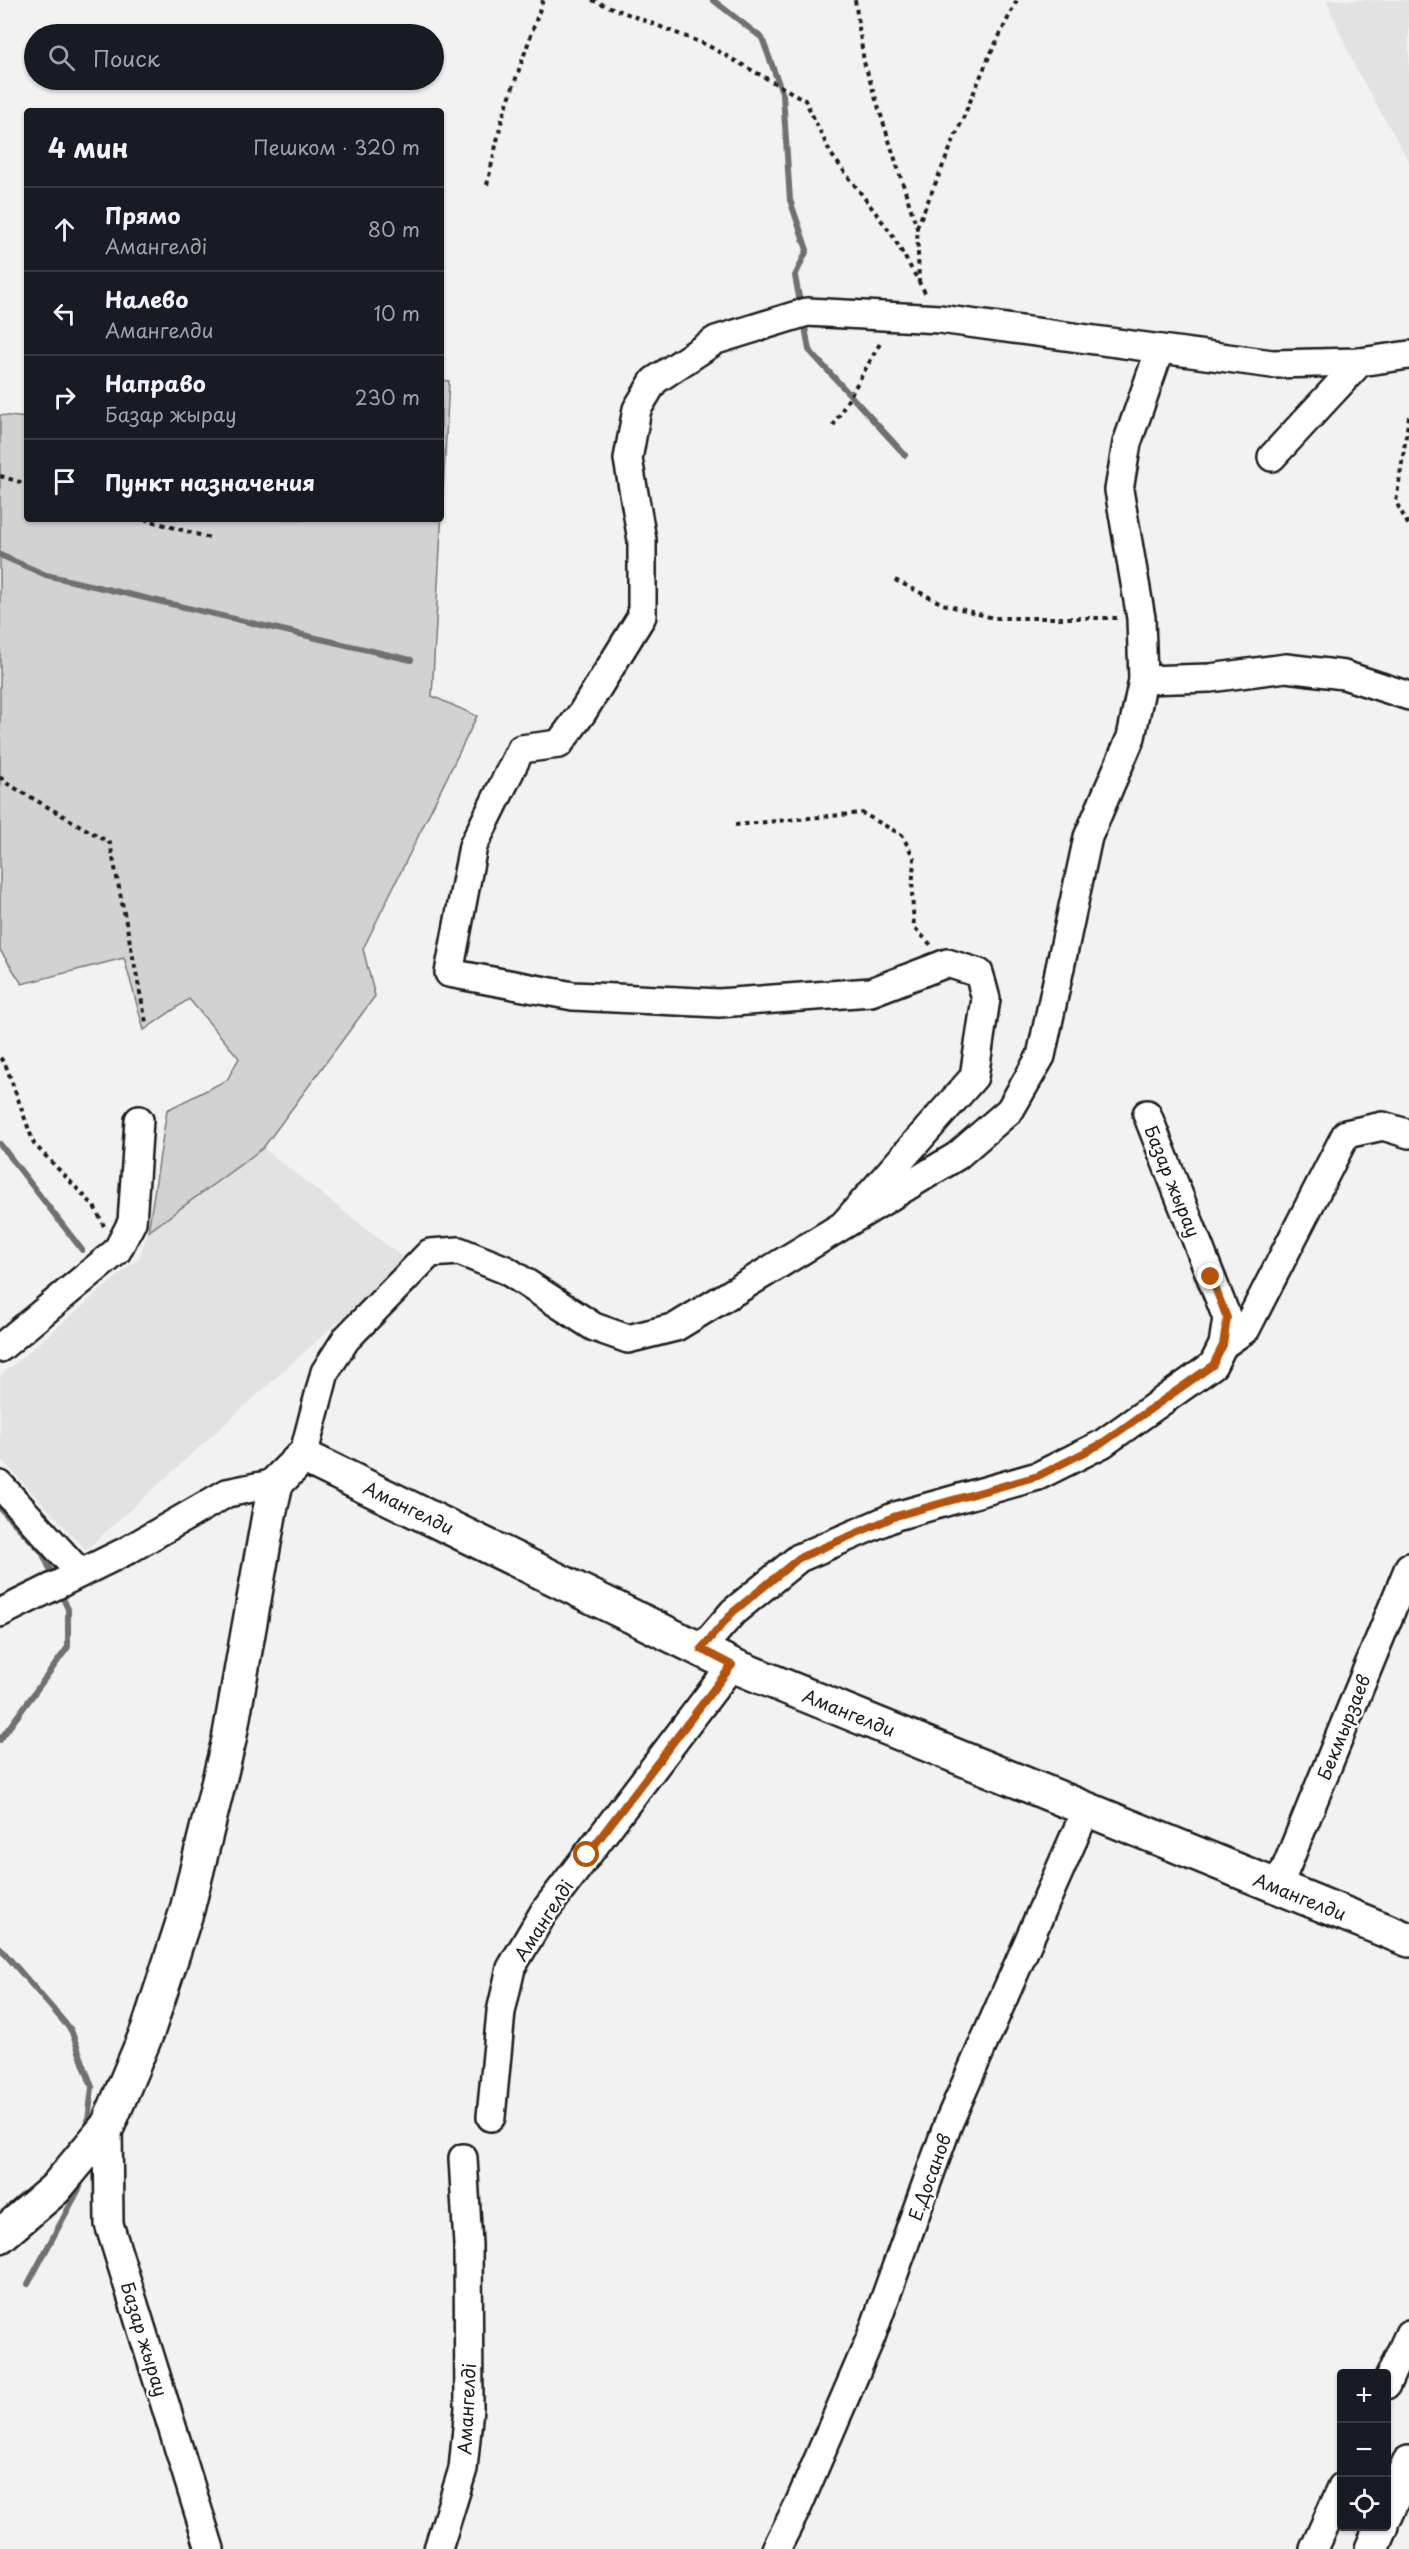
<!DOCTYPE html>
<html lang="ru">
<meta charset="utf-8">
<style>
:root{--surface:#171b24;--page:#20242c;--text:#f1f3f6;--muted:#9ea1a6;--line:#363941}
body{margin:0;font-family:"Playpen Sans",sans-serif;background:var(--page);color:var(--text)}
.controls{position:absolute;right:18px;bottom:18px;display:grid;overflow:hidden;border-radius:6px;box-shadow:0 2px 4px #0004}
.controls button{width:54px;height:54px;display:grid;place-items:center;padding:0;border:0;border-bottom:2px solid var(--line);background:var(--surface);color:var(--text);font:30px sans-serif}
.stop{position:absolute;width:18px;height:18px;margin:-14px;border:4px solid #b45309;border-radius:50%;background:#fff}
.stop.end{background:#b45309;border-color:#fff;box-shadow:0 2px 6px #0008}
.list{margin:0;padding:0;list-style:none}
h2{display:flex;justify-content:space-between;align-items:center;height:78px;margin:0;padding:0 24px;font-size:26px}
h2 small{font-size:20px;font-weight:400;color:var(--muted)}
.list li{display:grid;grid-template-columns:39px 1fr auto;gap:18px;align-items:center;box-sizing:border-box;height:84px;padding:0 24px;border-top:2px solid var(--line)}
.list b{display:block;font-size:22px;white-space:nowrap}
.list p{margin:0;font-size:20px;white-space:nowrap;color:var(--muted)}
.list em{font-size:20px;font-style:normal;color:var(--muted)}
.icon{flex:none;width:33px;height:33px;fill:none;stroke:currentColor;stroke-width:2;stroke-linecap:round;stroke-linejoin:round}
.map{position:relative;flex:none;width:1409px;height:2549px;overflow:hidden}
.search{position:absolute;background:var(--surface);box-shadow:0 2px 4px #0004;left:24px;top:24px;width:420px;height:66px;display:flex;align-items:center;gap:15px;box-sizing:border-box;padding:0 21px;border-radius:33px;color:var(--muted);font-size:22px}
.panel{position:absolute;background:var(--surface);box-shadow:0 2px 4px #0004;left:24px;top:108px;width:420px;height:414px;border-radius:6px}
.map>svg:first-child{display:block}
</style>
<div class="map">
<svg width="1409" height="2549" viewBox="0 0 1409 2549">
<rect width="100%" height="100%" fill="#f2f2f2"/>
<filter id="ink" filterUnits="userSpaceOnUse"><feTurbulence type="fractalNoise" baseFrequency=".0167" numOctaves="2"/><feDisplacementMap in="SourceGraphic" scale="12" xChannelSelector="R" yChannelSelector="G"/><feConvolveMatrix kernelMatrix="1 2 1 2 8 2 1 2 1" color-interpolation-filters="sRGB"/></filter>
<g filter="url(#ink)">
<g fill="#e2e2e2">
<polygon points="1326,0 1409,0 1409,161 1356,69"/>
<polygon points="263,1148 406,1260 86,1550 0,1458 0,1376 139,1258 148,1232"/>
</g>
<polygon fill="#d2d2d2" stroke="#777" stroke-width="1.5" points="441,380 449,381 432,696 477,716 363,949 375,996 263,1148 148,1232 167,1110 227,1080 239,1058 189,999 144,1030 124,958 22,984 0,950 0,415 27,418 27,519 441,519"/>
<g fill="none" stroke-linecap="round" stroke-linejoin="round">
<g stroke="#707070" stroke-width="6">
<polyline points="713,0 762,38 783,95 790,200 807,250 795,276 801,308"/>
<polyline points="804,321 809,350 905,455"/>
<polyline points="0,555 46,575 411,660"/>
<polyline points="0,1144 82,1250"/>
<polyline points="0,1508 42,1552 54,1578"/>
<polyline points="0,1740 68,1647 68,1609 59,1590"/>
<polyline points="0,1948 71,2030 92,2087 87,2130"/>
<polyline points="28,2284 80,2187 82,2176"/>
</g>
<g stroke="#1c1c1c" stroke-width="32">
<g id="minor">
<polyline points="1272,457 1360,362"/>
<polyline points="1143,680 1210,678 1286,668 1344,675 1409,696"/>
<polyline points="844,1224 974,1077 986,999 979,973 947,963 871,992 719,1003 573,996 449,973 473,846 521,749 559,744 582,713 642,616 642,540 628,459 637,409 654,381 716,340 807,312 940,319 1272,364 1360,362 1409,355"/>
<polyline points="1223,1345 1246,1329 1346,1134 1383,1126 1409,1134"/>
<polyline points="0,1348 117,1251 132,1222 139,1120"/>
<polyline points="303,1456 325,1372 346,1339 430,1253 459,1251 506,1270 594,1327 628,1339 676,1327 957,1156 1010,1110 1041,1056 1088,837 1131,737 1143,680 1141,618 1119,490 1127,443 1160,349"/>
<polyline points="0,1485 80,1573"/>
<polyline points="0,1613 128,1550 227,1493 276,1483"/>
<polyline points="701,1649 733,1612 799,1558 896,1516 1038,1476 1102,1444 1213,1365 1223,1345 1227,1318 1147,1114"/>
<polyline points="1278,1887 1409,1567"/>
<polyline points="491,2117 501,2012 511,1968 544,1912 732,1665"/>
<polyline points="108,2125 109,2224 210,2549"/>
<polyline points="1386,2385 1409,2334"/>
<polyline points="438,2549 463,2469 469,2408 468,2245 463,2158"/>
<polyline points="776,2549 798,2506 871,2337 948,2124 1087,1808"/>
<polyline points="1314,2549 1342,2487"/>
</g>
</g>
<g stroke="#1c1c1c" stroke-width="38">
<polyline id="major" points="0,2236 55,2189 108,2125 148,2030 187,1910 229,1740 269,1515 276,1483 303,1456 732,1665 1409,1940"/>
</g>
<g stroke="#1c1c1c" stroke-width="38">
<g id="highway">
<polyline points="1386,2515 1409,2463"/>
<polyline points="1372,2549 1382,2526"/>
</g>
</g>
<g stroke="#1c1c1c" stroke-width="4" stroke-dasharray="4.5 4.5" stroke-linecap="butt">
<polyline points="592,0 707,45 805,100 831,154 891,233 927,296"/>
<polyline points="855,0 864,62 917,228 919,281"/>
<polyline points="487,185 502,119 543,0"/>
<polyline points="917,227 988,59 1017,0"/>
<polyline points="1409,416 1396,502 1409,526"/>
<polyline points="833,426 882,340"/>
<polyline points="0,476 27,484"/>
<polyline points="144,519 213,539"/>
<polyline points="895,580 943,604 993,618 1120,618"/>
<polyline points="0,777 8,784 110,843 146,1022"/>
<polyline points="735,825 862,813 902,835 914,858 912,892 914,927 931,945"/>
<polyline points="0,1058 5,1063 34,1144 94,1206 104,1226"/>
</g>
<use href="#minor" stroke="#fff" stroke-width="27"/>
<use href="#major" stroke="#fff" stroke-width="33"/>
<use href="#highway" stroke="#fff" stroke-width="33"/>
</g>
</g>
<g fill="none" stroke-linecap="round" stroke-linejoin="round" filter="url(#ink)">
<polyline stroke="#b45309" stroke-width="8" points="587,1855 732,1665 701,1649 733,1612 799,1558 896,1516 1038,1476 1101,1444 1213,1365 1223,1345 1227,1318 1211,1277"/>
</g>
<g text-anchor="middle" dominant-baseline="central" stroke-width="4.5" stroke-linejoin="round" paint-order="stroke">
<g font-size="18" fill="#1c1c1c" stroke="#fff">
<text transform="translate(1173 1181) rotate(68)">Базар жырау</text>
<text transform="translate(409 1507) rotate(26)">Амангелди</text>
<text transform="translate(849 1712) rotate(22)">Амангелди</text>
<text transform="translate(1343 1727) rotate(-68)">Бекмырзаев</text>
<text transform="translate(1300 1896) rotate(22)">Амангелди</text>
<text transform="translate(543 1920) rotate(-57)">Амангелді</text>
<text transform="translate(929 2177) rotate(-70)">Е.Досанов</text>
<text transform="translate(145 2339) rotate(73)">Базар жырау</text>
<text transform="translate(466 2409) rotate(-87)">Амангелді</text>
</g>
</g>
</svg>
<div class="controls">
<button>+</button>
<button>−</button>
<button><svg class="icon" aria-label="locate" viewBox="0 0 24 24"><circle cx="12" cy="12" r="6"/><path d="M12 2v4M12 18v4M2 12h4M18 12h4"/></svg></button>
</div>
<div class="stop" style="left:587px;top:1855px"></div>
<div class="stop end" style="left:1211px;top:1277px"></div>
<div class="search"><svg class="icon" aria-label="search" viewBox="0 0 24 24"><circle cx="10" cy="10" r="6"/><path d="M15 15l6 6"/></svg>Поиск</div>
<section class="panel">
<h2>4 мин<small>Пешком · 320 m</small></h2>
<ul class="list">
<li><svg class="icon" aria-label="ahead" viewBox="0 0 24 24"><path d="M12 20V5M6 11l6-6 6 6"/></svg><div><b>Прямо</b><p>Амангелді</p></div><em>80 m</em></li>
<li><svg class="icon" aria-label="left" viewBox="0 0 24 24"><path d="M17 20v-9H6M10 6l-5 5 5 5"/></svg><div><b>Налево</b><p>Амангелди</p></div><em>10 m</em></li>
<li><svg class="icon" aria-label="right" viewBox="0 0 24 24"><path d="M7 20v-9h11M14 6l5 5-5 5"/></svg><div><b>Направо</b><p>Базар жырау</p></div><em>230 m</em></li>
<li><svg class="icon" aria-label="arrive" viewBox="0 0 24 24"><path d="M6 21V4h12l-3 4 3 4H6"/></svg><div><b>Пункт назначения</b></div></li>
</ul>
</section>
</div>
